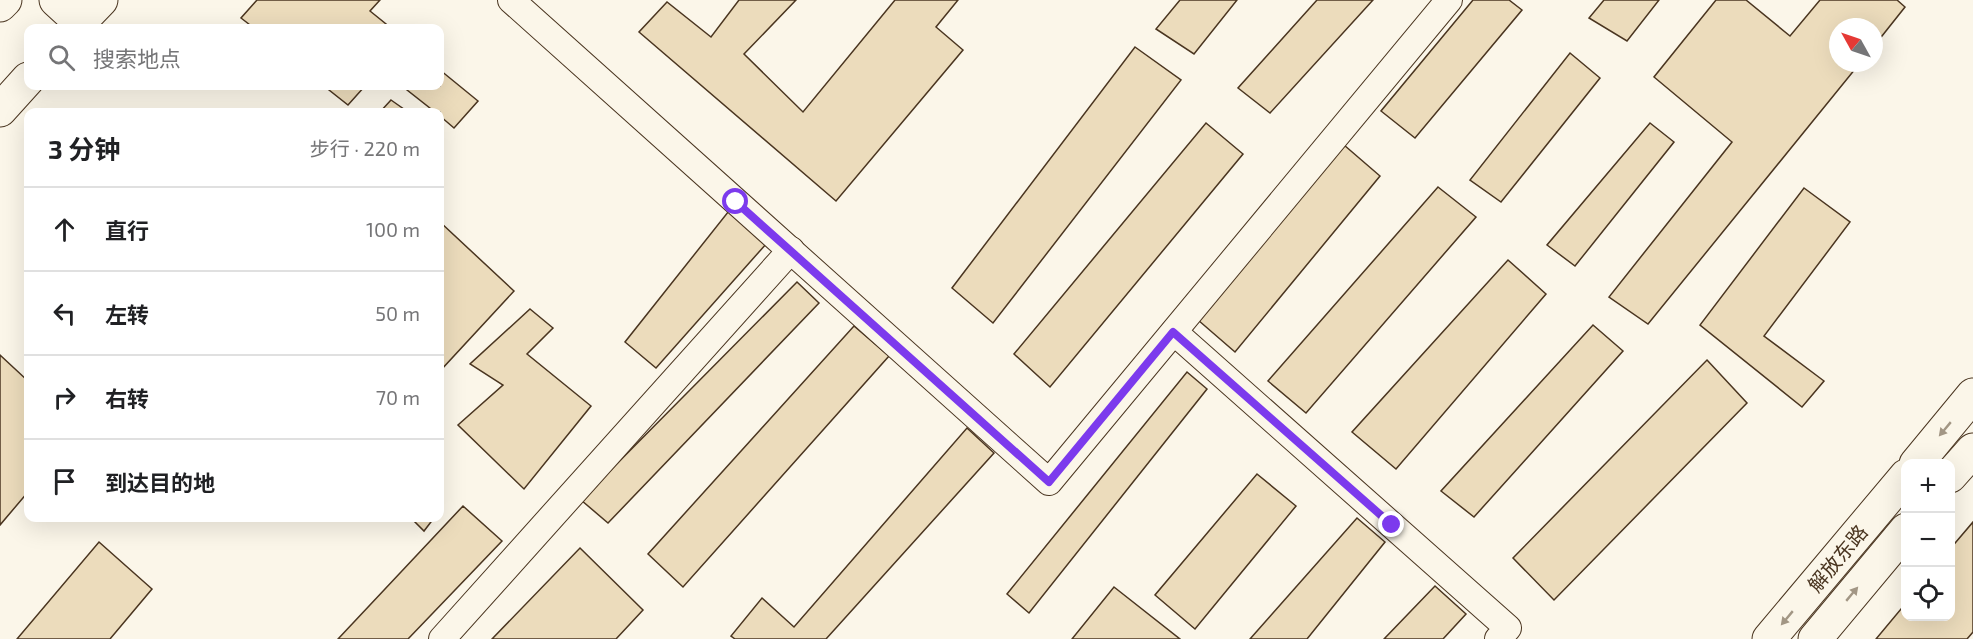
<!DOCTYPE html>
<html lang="zh">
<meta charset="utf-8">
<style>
:root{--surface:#fff;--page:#f6f6f6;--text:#202124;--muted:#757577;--line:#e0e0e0}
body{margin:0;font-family:"Exo 2","Noto Sans SC",sans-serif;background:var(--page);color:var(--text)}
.controls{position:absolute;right:18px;bottom:18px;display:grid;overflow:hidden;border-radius:12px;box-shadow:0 6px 24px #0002}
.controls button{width:54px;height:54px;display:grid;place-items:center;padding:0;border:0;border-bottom:2px solid var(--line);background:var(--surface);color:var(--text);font:30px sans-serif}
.compass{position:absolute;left:1829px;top:18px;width:54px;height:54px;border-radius:50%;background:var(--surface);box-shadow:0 6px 24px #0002;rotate:310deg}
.stop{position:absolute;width:18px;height:18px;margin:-14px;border:4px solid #7c3aed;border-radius:50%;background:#fff}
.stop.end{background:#7c3aed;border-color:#fff;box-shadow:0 2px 6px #0008}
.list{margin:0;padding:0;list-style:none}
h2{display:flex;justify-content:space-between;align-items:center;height:78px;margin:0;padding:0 24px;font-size:26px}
h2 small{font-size:20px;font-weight:400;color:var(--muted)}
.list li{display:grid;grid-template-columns:39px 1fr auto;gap:18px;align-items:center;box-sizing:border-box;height:84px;padding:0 24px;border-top:2px solid var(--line)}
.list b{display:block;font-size:22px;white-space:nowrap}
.list em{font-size:20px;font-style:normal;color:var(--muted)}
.icon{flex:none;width:33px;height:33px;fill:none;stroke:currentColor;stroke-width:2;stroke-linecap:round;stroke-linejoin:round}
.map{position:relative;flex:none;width:1973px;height:639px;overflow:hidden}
.search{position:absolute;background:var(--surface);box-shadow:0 6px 24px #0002;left:24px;top:24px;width:420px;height:66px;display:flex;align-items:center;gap:15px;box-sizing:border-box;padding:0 21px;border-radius:12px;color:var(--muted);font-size:22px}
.panel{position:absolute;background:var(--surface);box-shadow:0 6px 24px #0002;left:24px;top:108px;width:420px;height:414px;border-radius:12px}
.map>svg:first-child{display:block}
</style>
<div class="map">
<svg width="1973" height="639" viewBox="0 0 1973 639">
<rect width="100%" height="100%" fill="#fbf6e9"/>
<g fill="#ecdcbc" stroke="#4a3520" stroke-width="1.5">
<polygon points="257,0 380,0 370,11 391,28 254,28 241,18"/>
<polygon points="739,0 796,0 744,54 803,112 895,0 958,0 936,27 963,50 836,201 639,32 667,2 711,37"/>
<polygon points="1180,0 1237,0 1194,54 1156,29"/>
<polygon points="1317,0 1373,0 1270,113 1238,88"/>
<polygon points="1473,0 1509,0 1522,10 1415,138 1381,111"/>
<polygon points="1604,0 1659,0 1627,41 1589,18"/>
<polygon points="1716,0 1746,0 1790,36 1820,0 1897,0 1905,7 1874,46 1874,27 1838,27 1838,63 1860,63 1648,324 1609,297 1732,142 1654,77"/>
<polygon points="1135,47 1181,80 993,323 952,288"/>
<polygon points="1570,53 1600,78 1501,202 1470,180"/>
<polygon points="440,70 478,101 454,128 440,116 440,112 435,112 402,86 440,86"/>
<polygon points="324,86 365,86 348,105"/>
<polygon points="391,100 408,112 380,112"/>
<polygon points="1206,123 1243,154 1050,387 1014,354"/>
<polygon points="1650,123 1674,142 1575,266 1547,245"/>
<polygon points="1344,145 1380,176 1235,352 1198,320"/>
<polygon points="1438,187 1476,217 1306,413 1268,381"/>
<polygon points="1804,188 1850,222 1764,336 1824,381 1802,407 1700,325"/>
<polygon points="736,202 774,235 656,368 625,342"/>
<polygon points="440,222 514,291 440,371"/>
<polygon points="1508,260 1546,294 1396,469 1352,432"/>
<polygon points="797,282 819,303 608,523 581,500"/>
<polygon points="530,309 553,328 527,354 591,406 524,489 458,425 503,385 470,364"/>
<polygon points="1593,325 1623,351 1474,517 1441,491"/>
<polygon points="854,326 889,356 683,587 648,554"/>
<polygon points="0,355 28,381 28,492 0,525"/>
<polygon points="1707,360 1747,403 1554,600 1513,558"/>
<polygon points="1187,372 1207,389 1029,613 1007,594"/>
<polygon points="967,428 994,453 826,639 735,639 731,636 762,598 794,627"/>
<polygon points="1257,474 1296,506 1195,629 1155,595"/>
<polygon points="463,506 502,541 408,639 338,639"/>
<polygon points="411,518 434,518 424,531"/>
<polygon points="1357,518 1385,542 1307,639 1250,639"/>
<polygon points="1973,522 1973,632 1967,639 1876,639 1906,603 1906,616 1950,616 1950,549"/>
<polygon points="99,542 152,589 110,639 17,639"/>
<polygon points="580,548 643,610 616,639 492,639"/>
<polygon points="1435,586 1466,614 1443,639 1384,639"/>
<polygon points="1114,587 1180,639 1072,639"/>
</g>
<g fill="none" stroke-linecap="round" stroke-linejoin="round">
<g stroke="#4a3520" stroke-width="28">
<g id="street">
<polyline points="511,0 1049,482 1449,0"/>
<polyline points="1174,332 1508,628 1498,639"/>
<polyline points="442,639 791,250"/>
</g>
</g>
<g stroke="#4a3520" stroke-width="35">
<g id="secondary">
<polyline points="56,0 80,22"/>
<polyline points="1916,464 1973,395"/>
<polyline points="1950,476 1973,450"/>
<polyline points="1769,639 1906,476"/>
<polyline points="1815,639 1906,530"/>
</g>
</g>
<g stroke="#4a3520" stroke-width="35">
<g id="primary">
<polyline points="0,5 5,0"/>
<polyline points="74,28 101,0"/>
<polyline points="0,110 28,79"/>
</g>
</g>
<use href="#street" stroke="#fbf6e9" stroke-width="26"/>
<use href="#secondary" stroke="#fbf6e9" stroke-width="33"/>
<use href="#primary" stroke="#fbf6e9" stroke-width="33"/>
</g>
<defs><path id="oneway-solid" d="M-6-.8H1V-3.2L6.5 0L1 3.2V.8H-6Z" transform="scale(1.5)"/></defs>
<g fill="#a29684">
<use href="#oneway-solid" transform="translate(1945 429) rotate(130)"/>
<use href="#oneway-solid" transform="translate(1852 594) rotate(-50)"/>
<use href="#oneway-solid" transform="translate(1787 618) rotate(130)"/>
</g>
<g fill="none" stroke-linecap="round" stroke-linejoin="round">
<polyline stroke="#7c3aed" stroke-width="8" points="736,202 1049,482 1173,332 1392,525"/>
</g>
<g text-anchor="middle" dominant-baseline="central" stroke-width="4.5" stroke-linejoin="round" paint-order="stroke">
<g font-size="20" fill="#4a3520" stroke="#fbf6e9">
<text transform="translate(1837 558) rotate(-50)">解放东路</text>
</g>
</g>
</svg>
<div class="controls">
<button>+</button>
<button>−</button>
<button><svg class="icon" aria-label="locate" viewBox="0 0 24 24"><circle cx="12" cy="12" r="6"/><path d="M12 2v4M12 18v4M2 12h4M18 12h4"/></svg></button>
</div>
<svg class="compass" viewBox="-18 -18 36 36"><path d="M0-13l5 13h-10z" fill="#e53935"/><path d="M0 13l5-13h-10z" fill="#757577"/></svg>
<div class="stop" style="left:736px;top:202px"></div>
<div class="stop end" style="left:1392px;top:525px"></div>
<div class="search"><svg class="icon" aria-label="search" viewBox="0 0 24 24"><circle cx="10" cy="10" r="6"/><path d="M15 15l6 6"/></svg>搜索地点</div>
<section class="panel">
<h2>3 分钟<small>步行 · 220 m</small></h2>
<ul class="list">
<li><svg class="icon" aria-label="ahead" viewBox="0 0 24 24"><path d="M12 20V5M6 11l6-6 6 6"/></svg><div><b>直行</b></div><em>100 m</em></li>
<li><svg class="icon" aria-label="left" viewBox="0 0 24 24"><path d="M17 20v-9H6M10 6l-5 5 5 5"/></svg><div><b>左转</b></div><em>50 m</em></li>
<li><svg class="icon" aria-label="right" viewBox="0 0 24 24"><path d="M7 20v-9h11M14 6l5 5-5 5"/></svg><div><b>右转</b></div><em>70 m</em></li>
<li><svg class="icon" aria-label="arrive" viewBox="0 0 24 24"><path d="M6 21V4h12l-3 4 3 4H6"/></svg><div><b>到达目的地</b></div></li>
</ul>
</section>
</div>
